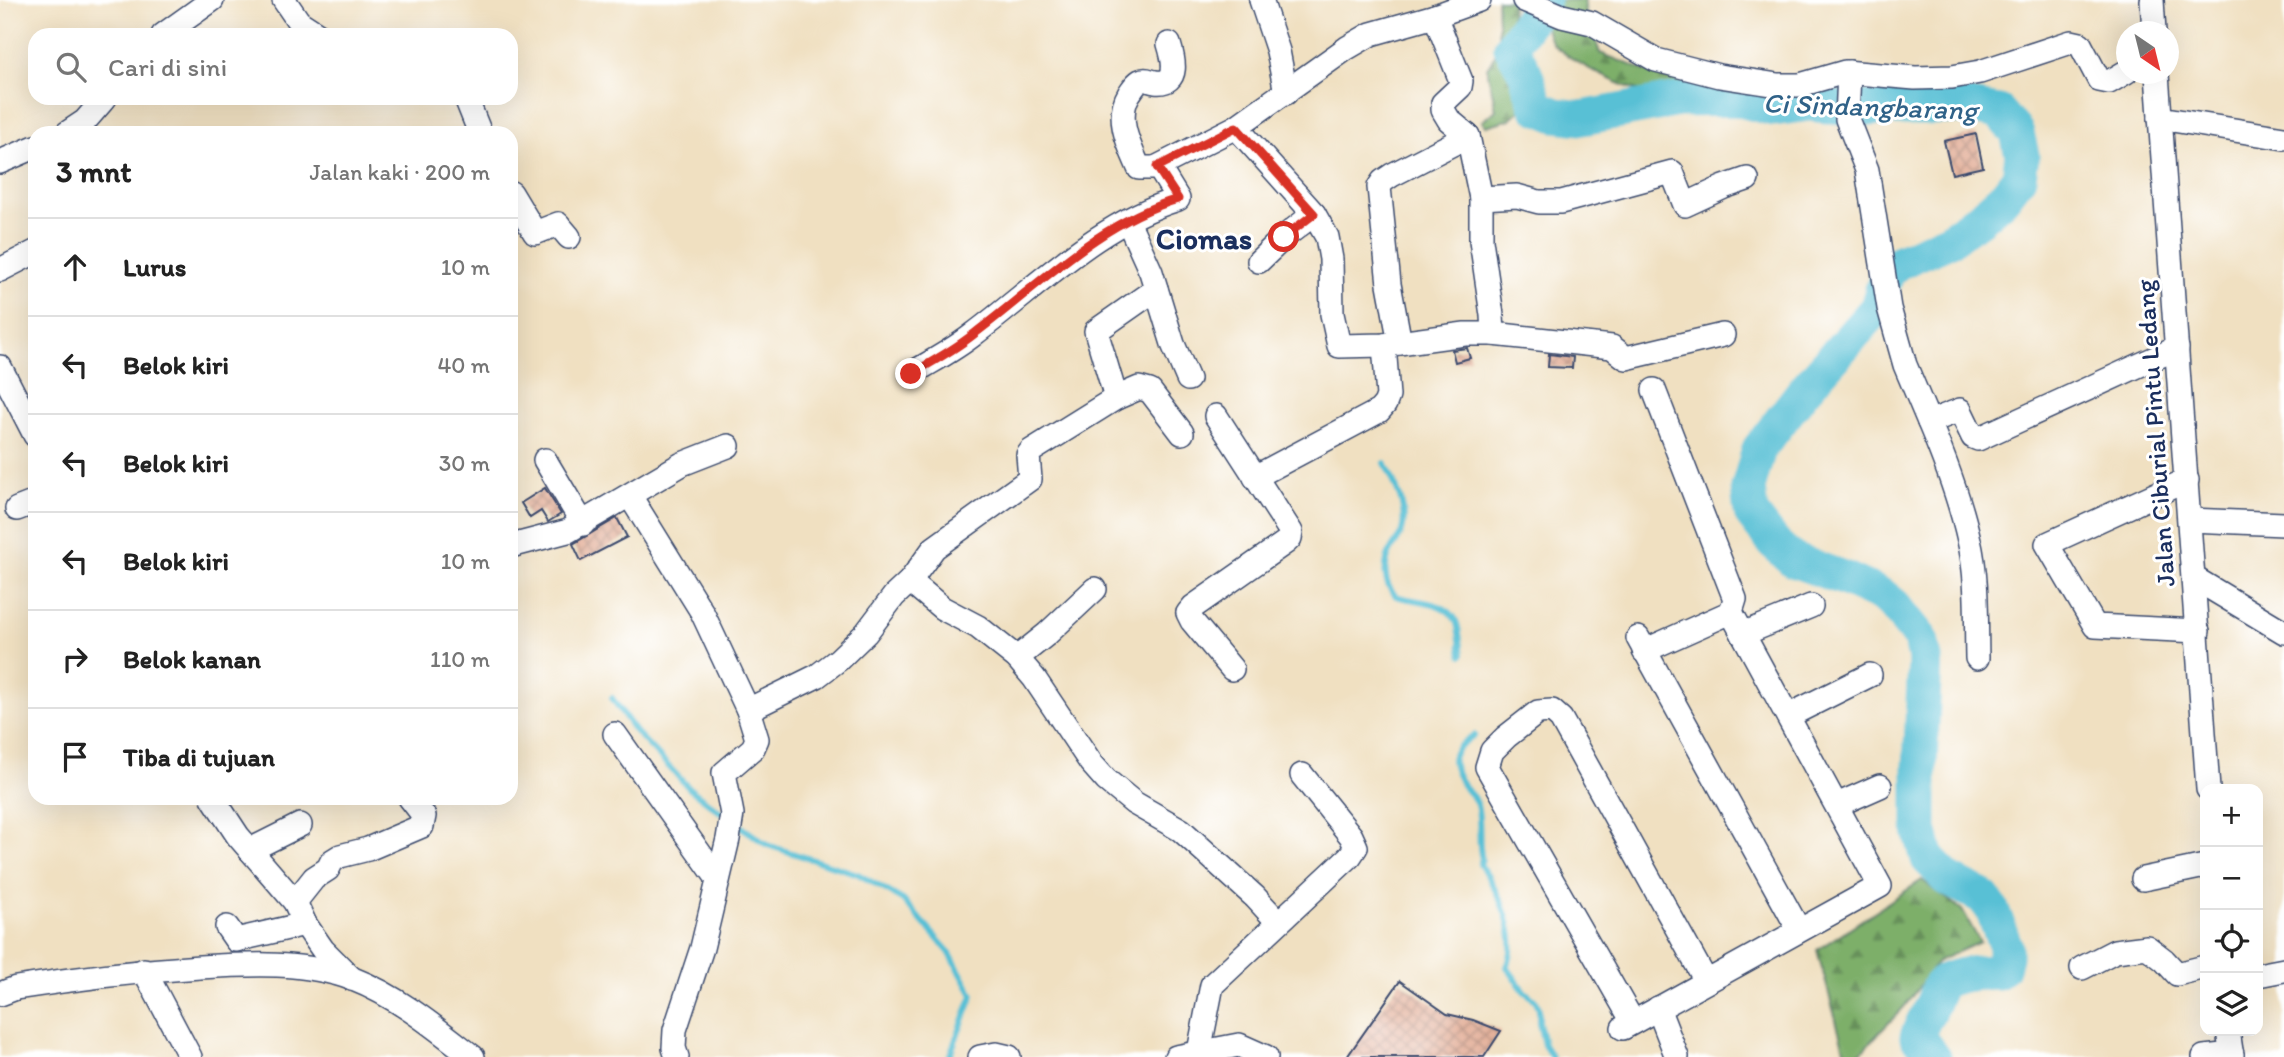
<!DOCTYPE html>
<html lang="id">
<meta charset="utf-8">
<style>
:root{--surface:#fff;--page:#f6f6f6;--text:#222;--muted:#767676;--line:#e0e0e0}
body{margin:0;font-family:Itim,sans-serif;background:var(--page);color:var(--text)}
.controls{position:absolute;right:21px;bottom:21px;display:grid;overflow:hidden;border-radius:14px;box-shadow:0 7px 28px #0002}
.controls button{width:63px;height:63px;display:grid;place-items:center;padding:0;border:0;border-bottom:2px solid var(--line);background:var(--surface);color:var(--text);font:35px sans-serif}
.compass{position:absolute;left:2116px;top:21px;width:63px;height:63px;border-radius:50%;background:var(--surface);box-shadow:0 7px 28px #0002;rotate:145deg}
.stop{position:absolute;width:21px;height:21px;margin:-16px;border:5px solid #d93025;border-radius:50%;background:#fff}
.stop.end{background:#d93025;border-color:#fff;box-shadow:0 2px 7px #0008}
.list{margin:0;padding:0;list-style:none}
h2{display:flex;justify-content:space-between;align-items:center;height:91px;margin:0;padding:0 28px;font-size:30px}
h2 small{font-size:23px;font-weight:400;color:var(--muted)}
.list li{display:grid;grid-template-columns:46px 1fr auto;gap:21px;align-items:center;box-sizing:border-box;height:98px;padding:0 28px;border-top:2px solid var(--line)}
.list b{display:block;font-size:26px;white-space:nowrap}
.list em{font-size:23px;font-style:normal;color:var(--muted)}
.icon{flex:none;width:38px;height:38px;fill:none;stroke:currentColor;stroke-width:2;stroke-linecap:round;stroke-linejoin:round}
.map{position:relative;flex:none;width:2284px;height:1057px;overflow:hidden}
.search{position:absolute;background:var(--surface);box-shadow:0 7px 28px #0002;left:28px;top:28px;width:490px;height:77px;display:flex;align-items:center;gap:18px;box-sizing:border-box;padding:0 24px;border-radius:21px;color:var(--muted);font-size:26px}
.panel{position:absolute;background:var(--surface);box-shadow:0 7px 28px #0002;left:28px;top:126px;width:490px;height:679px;border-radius:21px}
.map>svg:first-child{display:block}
</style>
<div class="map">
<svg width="2284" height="1057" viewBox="0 0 2284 1057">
<defs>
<pattern id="forest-firs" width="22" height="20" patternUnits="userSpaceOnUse" patternTransform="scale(1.75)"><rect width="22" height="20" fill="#7daf69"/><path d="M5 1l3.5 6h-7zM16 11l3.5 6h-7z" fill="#668f5a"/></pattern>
<pattern id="building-cross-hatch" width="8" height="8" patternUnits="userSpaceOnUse" patternTransform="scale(1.75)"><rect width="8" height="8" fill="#e2ac94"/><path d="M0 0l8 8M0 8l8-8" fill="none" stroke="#b68c7c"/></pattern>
</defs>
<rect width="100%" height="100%" fill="#fff"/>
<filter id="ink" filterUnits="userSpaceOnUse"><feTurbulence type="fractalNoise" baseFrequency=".0143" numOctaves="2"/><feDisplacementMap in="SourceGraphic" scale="14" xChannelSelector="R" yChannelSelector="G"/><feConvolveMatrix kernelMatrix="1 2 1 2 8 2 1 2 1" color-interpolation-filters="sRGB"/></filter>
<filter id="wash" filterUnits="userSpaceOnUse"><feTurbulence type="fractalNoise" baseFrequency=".00686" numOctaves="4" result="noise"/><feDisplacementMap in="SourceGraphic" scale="28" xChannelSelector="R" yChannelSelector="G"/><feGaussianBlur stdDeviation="1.57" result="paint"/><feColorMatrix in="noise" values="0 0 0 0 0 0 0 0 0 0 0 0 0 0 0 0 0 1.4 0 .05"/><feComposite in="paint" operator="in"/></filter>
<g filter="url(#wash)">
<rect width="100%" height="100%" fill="#f0e0c1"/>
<g fill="url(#forest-firs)" stroke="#4c6f64" stroke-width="2">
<polygon points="1497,0 1515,0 1512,3 1510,36 1507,47 1521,75 1534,108 1521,110 1510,119 1486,126 1482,121 1496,110 1487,68 1499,48"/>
<path d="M 1554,0 L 1584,0 L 1586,13 L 1600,53 L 1656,75 L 1686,79 C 1685,82 1684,86 1681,89 C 1658,111 1573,63 1554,45 C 1550,41 1546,31 1546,25 C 1545,17 1551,7 1554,0 Z"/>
<polygon points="1922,880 1962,910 1980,942 1938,961 1904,1007 1856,1057 1846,1057 1817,950"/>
</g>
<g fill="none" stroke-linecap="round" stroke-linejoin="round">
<g stroke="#58c0d5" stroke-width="6">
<path d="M 1385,463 C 1394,483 1409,508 1402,531 C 1400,538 1394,544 1391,550 C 1383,565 1383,584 1396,596 C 1413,602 1447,600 1456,621 C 1460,630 1460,645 1462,655"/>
<polyline points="612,698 635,731 690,789 726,816"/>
<path d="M 1474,735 C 1449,752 1447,761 1465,788 C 1469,794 1476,798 1477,805 C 1482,823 1477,842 1482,859 L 1480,864 C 1498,891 1521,935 1507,967 L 1524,991 L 1536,1001 L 1539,1008 L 1539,1022 L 1544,1045 L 1552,1057"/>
<polyline points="735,822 767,845 858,874 903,900 949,952 973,995 949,1057"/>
</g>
<path stroke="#58c0d5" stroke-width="35" d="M 1543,0 L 1511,47 L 1525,72 L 1537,107 L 1556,115 L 1582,118 L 1678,100 L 1737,99 L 1774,109 L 1809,104 L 1849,109 L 1971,107 L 1999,112 L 2017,133 L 2022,155 L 2019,177 L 2003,198 L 1979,219 L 1949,240 L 1895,264 L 1886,276 L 1877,308 L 1805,389 L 1759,449 L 1748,488 L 1751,513 L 1774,543 L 1793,560 L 1846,579 L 1883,596 L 1894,605 L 1921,639 L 1925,659 L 1920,767 L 1920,830 L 1928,859 L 1948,879 L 1983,897 L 1992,909 L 2005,945 L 2005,957 L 2002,968 L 1998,972 C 1983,972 1948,974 1939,986 C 1936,990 1936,997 1933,1002 C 1928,1014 1921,1024 1917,1037 L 1934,1057"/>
</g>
<g id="blocks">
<g fill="url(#building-cross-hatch)">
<polygon points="1976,134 1983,167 1952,174 1944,141"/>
<polygon points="1467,348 1470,358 1455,362 1452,350"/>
<polygon points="1549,354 1573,357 1572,368 1548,367"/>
<polygon points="545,488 561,514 548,522 541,511 530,518 521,503"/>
<polygon points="617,518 627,537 581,561 573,544"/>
<polygon points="1400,981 1447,1014 1473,1020 1501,1031 1484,1057 1347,1057"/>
</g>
</g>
</g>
<g filter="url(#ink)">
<use href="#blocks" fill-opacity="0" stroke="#3b4a6d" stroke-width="2"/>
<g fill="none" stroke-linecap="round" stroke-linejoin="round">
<g stroke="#3b4a6d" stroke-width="26">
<g id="minor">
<polyline points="284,0 299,22 319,35"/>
<polyline points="1261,0 1278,51 1286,93"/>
<polyline points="1524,0 1562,16 1592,23 1656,60 1719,76 1778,85 1800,85 1845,72 1915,78 1952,77 1980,72 2071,42 2080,44 2099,80 2109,82 2126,72"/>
<polyline points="2152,0 2154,32"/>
<polyline points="163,35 212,0"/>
<polyline points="1849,72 1847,119 1867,170 1889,308 1905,365 1929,422 1960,410 1973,437 1978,439 2177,348"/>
<polyline points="2157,74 2208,789"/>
<polyline points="466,98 480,133"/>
<polyline points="2160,118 2284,138"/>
<polyline points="1236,127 1347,48 1371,34 1435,16 1479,0"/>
<polyline points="67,133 85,121 105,98"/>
<polyline points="0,162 35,147"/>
<polyline points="1157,167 1236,127 1314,214 1327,237 1331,259 1332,314 1339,346 1384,345 1465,334 1493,334 1492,315 1481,240 1481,198 1468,136 1449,120 1443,110 1443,103 1460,87 1461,81 1435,16"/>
<polyline points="511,193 535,233 558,224 569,237"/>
<polyline points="1481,198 1517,196 1539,202 1561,202 1672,172 1685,205 1724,187 1747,179"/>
<polyline points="1128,221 1151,272 1173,344 1188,379"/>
<polyline points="1259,261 1284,237 1314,214"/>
<polyline points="0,270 35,252"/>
<polyline points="1493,334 1612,347 1626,358 1723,335"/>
<polyline points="1400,343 1389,284 1379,187 1383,181 1392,175 1468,136"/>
<polyline points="0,367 35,435"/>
<path d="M 911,374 C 932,361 954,350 974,334 C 1038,286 1099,223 1178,199 L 1159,168 L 1139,168 C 1129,145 1115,118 1129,94 C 1132,90 1135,84 1140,81 C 1146,78 1149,81 1155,82 C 1181,85 1173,57 1169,44"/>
<polyline points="1116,398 1096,331 1156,289"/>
<polyline points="1216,416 1291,532 1290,538 1286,542 1193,607 1188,613 1192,621 1232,669"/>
<path d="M 1929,422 C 1945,460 1960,499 1969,540 C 1978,578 1976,619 1977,658"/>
<polyline points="545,460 583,524"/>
<polyline points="1255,477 1379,411 1385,404 1388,396 1384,345"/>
<polyline points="2187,480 2047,544 2095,626 2198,631"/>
<polyline points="630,496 702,612 748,710 757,739 753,748 724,773 732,814 728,839 702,948 675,1030 674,1048 677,1057"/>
<polyline points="17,509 35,502"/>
<polyline points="2190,520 2284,524"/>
<polyline points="511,546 568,531 682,464 728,446"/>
<polyline points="2194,578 2284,632"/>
<polyline points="910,581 942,608 978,627 1017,658 1034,678 1091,763 1106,780 1134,803 1181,830 1255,897 1278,922"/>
<polyline points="1743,634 1811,606"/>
<polyline points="1638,638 1799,930"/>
<polyline points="1644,651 1731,612"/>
<polyline points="1017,658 1047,634 1095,589"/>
<polyline points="748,710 817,676 838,660 866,633 894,596 910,581 934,548 1030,479 1028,455 1031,451 1116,398 1139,388 1150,391 1182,433"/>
<polyline points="1788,716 1870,675"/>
<polyline points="615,734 718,879"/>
<polyline points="213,798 238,836 295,902 305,924 323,950 352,979"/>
<polyline points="1837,805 1880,786"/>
<polyline points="250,850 300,825"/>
<polyline points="2143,879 2205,866"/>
<polyline points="295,902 314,878 328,869 332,861 340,856 368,849 422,826 424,816 410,798"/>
<polyline points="227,927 236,940 305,924"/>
<polyline points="2082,968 2115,951 2147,947 2164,960 2177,974 2205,967"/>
<polyline points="144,970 190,1057"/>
<polyline points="2258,975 2284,970"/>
<path d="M 0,994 L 16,988 C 77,978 138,971 200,967 C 250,964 305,961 353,979 C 397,996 436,1028 473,1057"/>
<polyline points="1658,1008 1677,1057"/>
<polyline points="1633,1022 1487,767 1492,751 1506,737 1538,712 1552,711 1561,719 1706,981"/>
<polyline points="1623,1028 1880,886 1731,612 1735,599 1654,390"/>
<polyline points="2228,1031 2232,1057"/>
<polyline points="1199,1052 1212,985 1350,856 1356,847 1351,836 1302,775"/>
<polyline points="980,1057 996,1054 1009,1057"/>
<polyline points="1176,1057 1239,1045 1266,1057"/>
<polyline points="2204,1057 2232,1054"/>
</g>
</g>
<use href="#minor" stroke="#fff" stroke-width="23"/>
</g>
</g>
<g fill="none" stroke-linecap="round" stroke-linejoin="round" filter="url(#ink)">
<path stroke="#d93025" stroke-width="9" d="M 911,374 C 932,362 954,350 974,334 C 1038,286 1099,222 1178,199 L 1157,167 L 1236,127 L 1314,214 L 1284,237"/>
</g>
<g text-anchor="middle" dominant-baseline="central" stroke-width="6" stroke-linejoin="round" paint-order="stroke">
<g font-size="26" fill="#1b2f5e" stroke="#fff">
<text transform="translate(2155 433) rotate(-94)">Jalan Ciburial Pintu Ledang</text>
</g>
<g font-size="28" font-style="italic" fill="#306288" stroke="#fff">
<text transform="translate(1870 106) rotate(2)">Ci Sindangbarang</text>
</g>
<g font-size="30" font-weight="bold" fill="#1b2f5e" stroke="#fff">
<text x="1204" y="238">Ciomas</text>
</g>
</g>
</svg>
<div class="controls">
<button>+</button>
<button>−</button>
<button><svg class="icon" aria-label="locate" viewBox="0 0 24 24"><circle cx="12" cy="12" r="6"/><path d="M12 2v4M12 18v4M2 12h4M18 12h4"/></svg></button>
<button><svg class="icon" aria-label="layers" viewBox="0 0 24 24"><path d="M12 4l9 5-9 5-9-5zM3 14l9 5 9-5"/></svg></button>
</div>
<svg class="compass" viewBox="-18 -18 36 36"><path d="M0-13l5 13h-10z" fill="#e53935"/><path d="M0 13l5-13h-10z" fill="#767676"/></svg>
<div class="stop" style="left:1284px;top:237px"></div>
<div class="stop end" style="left:911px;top:374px"></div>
<div class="search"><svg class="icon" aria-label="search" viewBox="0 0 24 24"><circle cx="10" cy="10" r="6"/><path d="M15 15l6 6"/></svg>Cari di sini</div>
<section class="panel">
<h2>3 mnt<small>Jalan kaki · 200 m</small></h2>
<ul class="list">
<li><svg class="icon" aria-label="ahead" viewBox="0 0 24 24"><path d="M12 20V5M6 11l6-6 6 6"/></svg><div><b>Lurus</b></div><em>10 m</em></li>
<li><svg class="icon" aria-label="left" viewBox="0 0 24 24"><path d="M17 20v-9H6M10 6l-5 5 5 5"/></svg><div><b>Belok kiri</b></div><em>40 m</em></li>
<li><svg class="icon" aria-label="left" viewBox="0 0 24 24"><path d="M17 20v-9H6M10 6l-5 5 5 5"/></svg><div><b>Belok kiri</b></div><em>30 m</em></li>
<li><svg class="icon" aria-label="left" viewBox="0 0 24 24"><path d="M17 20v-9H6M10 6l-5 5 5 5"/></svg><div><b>Belok kiri</b></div><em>10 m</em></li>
<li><svg class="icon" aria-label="right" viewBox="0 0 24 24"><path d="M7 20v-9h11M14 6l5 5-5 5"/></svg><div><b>Belok kanan</b></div><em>110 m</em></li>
<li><svg class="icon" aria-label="arrive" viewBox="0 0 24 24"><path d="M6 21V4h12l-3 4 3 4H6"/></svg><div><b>Tiba di tujuan</b></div></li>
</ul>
</section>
</div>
